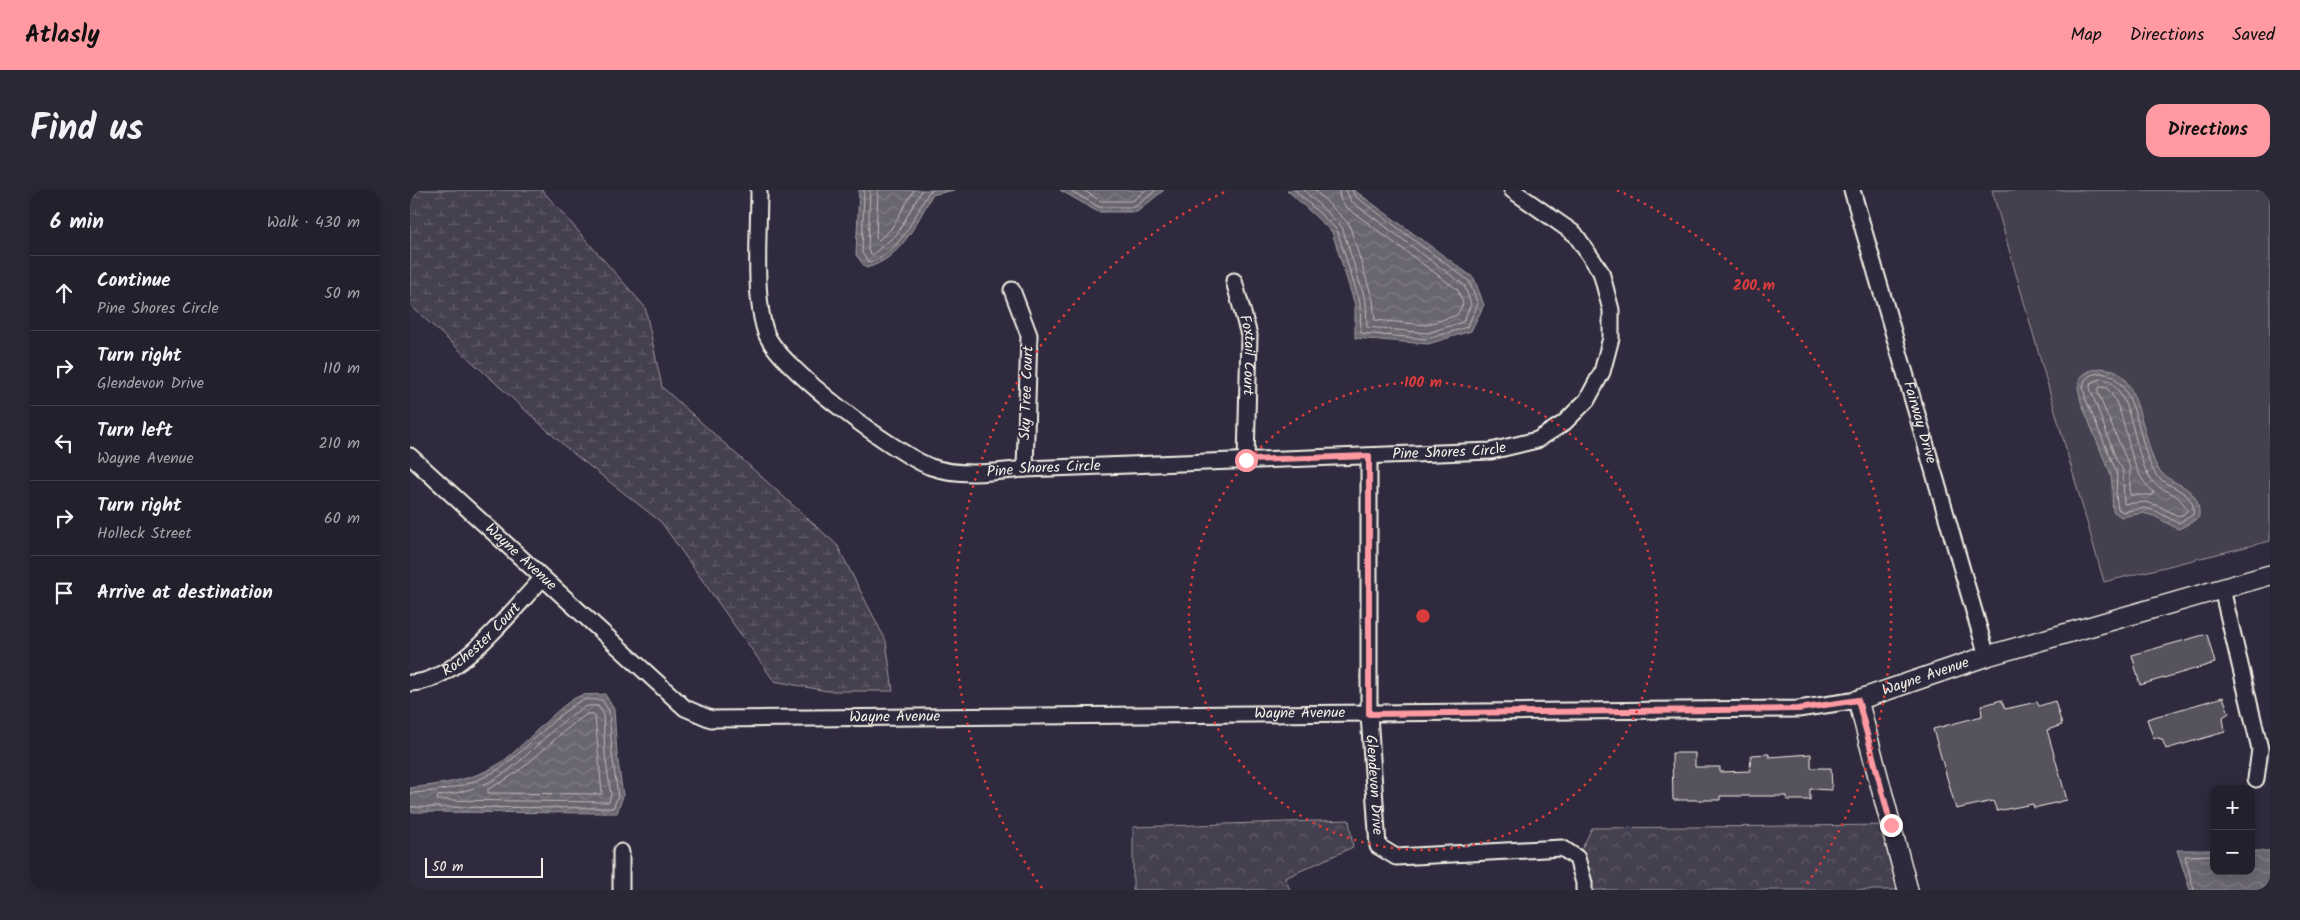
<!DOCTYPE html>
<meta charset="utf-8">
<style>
:root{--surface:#23202e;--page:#2b2836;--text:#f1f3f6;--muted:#a3a3aa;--line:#403e4a;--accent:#ff9aa2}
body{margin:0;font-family:Kalam,sans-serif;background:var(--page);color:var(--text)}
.controls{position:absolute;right:15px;bottom:15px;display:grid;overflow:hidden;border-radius:10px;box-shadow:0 2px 12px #0003}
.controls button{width:45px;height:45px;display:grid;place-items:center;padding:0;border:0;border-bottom:1px solid var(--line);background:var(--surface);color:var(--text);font:25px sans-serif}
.scale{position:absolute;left:15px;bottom:12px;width:118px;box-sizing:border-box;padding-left:5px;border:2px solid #f4f1e8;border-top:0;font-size:14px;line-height:18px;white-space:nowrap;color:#f4f1e8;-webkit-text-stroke:4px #2f2a3d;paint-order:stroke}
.stop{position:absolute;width:15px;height:15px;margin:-11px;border:4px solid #ff9aa2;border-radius:50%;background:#fff}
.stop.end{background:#ff9aa2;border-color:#fff;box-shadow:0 1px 5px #0008}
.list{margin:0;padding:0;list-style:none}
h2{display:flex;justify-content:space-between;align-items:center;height:65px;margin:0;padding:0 20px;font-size:21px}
h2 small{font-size:16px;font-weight:400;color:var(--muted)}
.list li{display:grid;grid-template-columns:32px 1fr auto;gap:15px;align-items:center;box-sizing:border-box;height:75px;padding:0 20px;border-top:1px solid var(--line)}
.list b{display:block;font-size:19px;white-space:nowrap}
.list p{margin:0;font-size:16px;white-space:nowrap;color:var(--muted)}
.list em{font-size:16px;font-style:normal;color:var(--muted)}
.icon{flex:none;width:28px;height:28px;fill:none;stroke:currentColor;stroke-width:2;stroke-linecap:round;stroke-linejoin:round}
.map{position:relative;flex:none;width:1860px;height:700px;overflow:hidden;border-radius:15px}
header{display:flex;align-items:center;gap:30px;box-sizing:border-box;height:70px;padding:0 25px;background:var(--accent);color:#111}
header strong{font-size:24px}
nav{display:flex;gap:28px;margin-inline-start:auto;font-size:18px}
.intro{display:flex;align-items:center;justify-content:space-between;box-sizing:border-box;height:120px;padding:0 30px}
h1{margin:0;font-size:35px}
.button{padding:12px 22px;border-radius:15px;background:var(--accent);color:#111;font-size:18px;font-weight:700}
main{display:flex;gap:30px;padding:0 30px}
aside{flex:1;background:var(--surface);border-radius:15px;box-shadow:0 2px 12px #0003}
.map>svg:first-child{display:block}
</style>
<header>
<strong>Atlasly</strong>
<nav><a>Map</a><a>Directions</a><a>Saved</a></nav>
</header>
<div class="intro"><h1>Find us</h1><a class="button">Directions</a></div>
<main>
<aside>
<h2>6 min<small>Walk · 430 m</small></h2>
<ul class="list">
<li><svg class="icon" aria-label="ahead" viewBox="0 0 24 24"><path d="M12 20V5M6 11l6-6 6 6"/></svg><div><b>Continue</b><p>Pine Shores Circle</p></div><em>50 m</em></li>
<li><svg class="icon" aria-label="right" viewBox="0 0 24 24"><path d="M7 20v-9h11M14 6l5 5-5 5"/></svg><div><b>Turn right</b><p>Glendevon Drive</p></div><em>110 m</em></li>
<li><svg class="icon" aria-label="left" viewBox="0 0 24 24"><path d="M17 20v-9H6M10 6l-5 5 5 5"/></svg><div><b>Turn left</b><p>Wayne Avenue</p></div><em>210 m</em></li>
<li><svg class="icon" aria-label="right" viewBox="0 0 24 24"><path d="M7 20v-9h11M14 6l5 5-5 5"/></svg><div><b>Turn right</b><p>Holleck Street</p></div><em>60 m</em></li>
<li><svg class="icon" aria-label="arrive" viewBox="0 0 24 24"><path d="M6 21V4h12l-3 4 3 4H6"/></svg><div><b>Arrive at destination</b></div></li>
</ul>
</aside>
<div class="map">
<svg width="1860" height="700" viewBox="0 0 1860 700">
<defs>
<pattern id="forest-crowns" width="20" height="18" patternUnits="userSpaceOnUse" patternTransform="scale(1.25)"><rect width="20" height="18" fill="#454050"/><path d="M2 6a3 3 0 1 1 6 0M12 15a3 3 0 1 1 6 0" fill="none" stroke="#605c69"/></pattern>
<pattern id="wetland-marsh" width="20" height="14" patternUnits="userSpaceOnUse" patternTransform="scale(1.25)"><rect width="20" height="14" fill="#454050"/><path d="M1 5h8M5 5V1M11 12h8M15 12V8" fill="none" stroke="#605c69"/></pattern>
<pattern id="water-waves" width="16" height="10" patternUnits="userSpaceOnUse" patternTransform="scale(1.25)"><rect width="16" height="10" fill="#6a6670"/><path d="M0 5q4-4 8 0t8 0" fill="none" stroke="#807c84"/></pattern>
</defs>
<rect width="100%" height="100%" fill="#2f2a3d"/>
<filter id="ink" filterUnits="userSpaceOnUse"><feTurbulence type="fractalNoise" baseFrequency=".02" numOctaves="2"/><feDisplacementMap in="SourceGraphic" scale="10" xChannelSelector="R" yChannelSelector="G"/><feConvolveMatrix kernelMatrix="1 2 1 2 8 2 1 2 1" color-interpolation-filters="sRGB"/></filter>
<g filter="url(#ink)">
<polygon fill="#454050" stroke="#9c989c" points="1582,0 1860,0 1860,351 1694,392"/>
<g fill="url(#forest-crowns)" stroke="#9c989c">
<polygon points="939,630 943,657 875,688 880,700 723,700 723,637"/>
<polygon points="1481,635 1498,700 1174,700 1167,668 1182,638"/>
</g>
<polygon fill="url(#wetland-marsh)" stroke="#9c989c" points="0,0 132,0 235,117 252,197 427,355 476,451 483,501 417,501 364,491 251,332 159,260 0,115"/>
<g fill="url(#water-waves)" stroke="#a19ea0">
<path d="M 449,0 L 544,0 L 522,5 C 506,34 491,69 456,78 L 446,65 Z"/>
<polygon points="650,0 754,0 727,22 688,22"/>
<polygon points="877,0 944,0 1064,88 1074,115 1061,141 1018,154 945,148 945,115 922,42"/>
<path d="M 1691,178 C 1695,179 1702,179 1706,181 C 1728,193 1735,253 1746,275 C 1757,298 1791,291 1789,327 L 1779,334 L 1768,339 L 1744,326 L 1733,323 L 1711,327 L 1703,321 C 1701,305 1705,288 1696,274 L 1671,212 L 1668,197 L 1670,187 L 1679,181 Z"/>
<path d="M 195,504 L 204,519 L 207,564 L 213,606 L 207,623 L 0,622 L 0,598 C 32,594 61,591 89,574 C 111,560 151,511 172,505 C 179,504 188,505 195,504 Z"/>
<polygon points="1767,660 1804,660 1804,681 1841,681 1841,661 1860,661 1860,700 1780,700"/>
</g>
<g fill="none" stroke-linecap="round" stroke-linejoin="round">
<g stroke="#bdb9b8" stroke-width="1">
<path d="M 454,0 L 452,63 L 459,72 C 488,66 505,26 518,3 L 523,0"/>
<polyline points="460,0 458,61 462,65 487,44 512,0"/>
<polyline points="468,0 466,48 469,50 481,39 504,0"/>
<polyline points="660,0 689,17 725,17 746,0"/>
<polyline points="673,0 691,11 722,11 736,0"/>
<polyline points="885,0 927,40 950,113 951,143 1017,149 1057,137 1068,114 1059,91 945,6 942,0"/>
<polyline points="894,0 932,37 956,112 957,137 1017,143 1053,132 1061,114 1054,95 941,11 936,0"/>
<polyline points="905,0 939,34 963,110 965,130 1016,135 1047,125 1053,114 1048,100 936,17 930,9 929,0"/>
<path d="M 1691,183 L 1703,186 C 1730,210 1728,252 1744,282 C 1753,299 1788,299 1783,325 L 1768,333 L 1746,321 L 1734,318 L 1713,322 L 1708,319 L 1706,305 L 1707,283 L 1676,210 L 1673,197 L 1675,190 L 1681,185 Z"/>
<path d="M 1691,189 L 1700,191 C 1726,216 1722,259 1740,288 C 1750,304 1767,298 1777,320 L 1774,324 L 1768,326 L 1749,316 L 1736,312 L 1714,314 L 1713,280 L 1706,269 L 1680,198 L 1681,193 Z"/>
<path d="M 1690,197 L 1697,198 C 1722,227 1713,278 1744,302 L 1743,305 L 1720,305 L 1720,278 L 1689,206 L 1688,200 Z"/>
<path d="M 188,516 L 193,523 L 195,565 L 201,605 L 199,612 L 27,610 L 28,606 C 51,603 77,596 96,582 C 122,564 146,532 173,518 C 177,515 183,516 188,516 Z"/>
<path d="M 177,524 L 184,524 L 185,526 L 192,604 L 78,603 L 78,599 C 119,581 141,547 177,524 Z"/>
<path d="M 0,603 C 31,602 66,595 92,577 C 114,562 152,518 173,510 C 178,509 186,510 192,510 L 199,521 L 202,564 L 208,606 L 203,618 L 0,617"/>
<polyline points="1784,700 1775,666 1804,665"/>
</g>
</g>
<g fill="#56525f" stroke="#f4f1e8">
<polygon points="1797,444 1805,473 1730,495 1722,465"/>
<polygon points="1813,507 1819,523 1813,527 1815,542 1756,559 1752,549 1743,547 1737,529"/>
<polygon points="1591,510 1595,519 1627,512 1629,516 1645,511 1652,535 1637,540 1657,610 1624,618 1623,614 1587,621 1583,611 1546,619 1523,539 1572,526 1571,516"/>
<polygon points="1262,563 1285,563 1285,577 1310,577 1310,582 1340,581 1341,565 1359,564 1359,567 1401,564 1401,578 1421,578 1422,600 1400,599 1400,610 1377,610 1377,606 1310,606 1310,610 1263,610"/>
</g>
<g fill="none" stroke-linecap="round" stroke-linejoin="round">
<g stroke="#f4f1e8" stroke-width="19">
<g id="minor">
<path id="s1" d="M 349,0 C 349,41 343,106 356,143 C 368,177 486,264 521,277 C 550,287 585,282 615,279 L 1081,261 L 1127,250 L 1154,233 L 1177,210 L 1192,182 L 1201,148 L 1201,120 L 1191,82 L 1165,44 L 1102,0"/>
<path id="s2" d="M 1442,0 L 1577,466"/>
<path id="s3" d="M 824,91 L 839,145 L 836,271"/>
<polyline points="602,100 619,145 615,279"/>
<path id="s4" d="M 0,266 L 275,518 L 301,529 L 1388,519 L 1448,510"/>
<path id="s5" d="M 959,266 L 959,525 L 968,656 L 986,667 L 1152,658 L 1167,668 L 1174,693 L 1174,700"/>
<polyline points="1812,399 1850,559 1846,589"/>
<path id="s6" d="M 0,493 C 47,493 101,421 132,389"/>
<polyline points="211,700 211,662"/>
</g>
</g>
<g stroke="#f4f1e8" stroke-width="22">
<g id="tertiary">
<path id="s7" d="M 1498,700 L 1448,510 L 1577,466 L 1860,385"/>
</g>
</g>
<use href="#minor" stroke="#2f2a3d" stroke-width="15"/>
<use href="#tertiary" stroke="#2f2a3d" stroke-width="19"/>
</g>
</g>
<g fill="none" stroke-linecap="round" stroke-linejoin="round" filter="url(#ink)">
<polyline stroke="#ff9aa2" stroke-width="6" points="836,270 959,266 959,524 1388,519 1448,510 1481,635"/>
</g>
<g fill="none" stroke="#d93c3b" stroke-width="2.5" stroke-dasharray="2.5 5">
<circle cx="1013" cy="426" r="234"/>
<path d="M632 698A468 468 0 0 1 819 0M1207 0A468 468 0 0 1 1394 698"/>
</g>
<g text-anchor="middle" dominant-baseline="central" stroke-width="4" stroke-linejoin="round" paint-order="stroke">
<g font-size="15" fill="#f4f1e8" stroke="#2f2a3d">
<text stroke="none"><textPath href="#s3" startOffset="76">Foxtail Court</textPath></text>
<text transform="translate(617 203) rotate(-88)">Sky Tree Court</text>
<text stroke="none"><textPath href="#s2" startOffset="242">Fairway Drive</textPath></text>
<text stroke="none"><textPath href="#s1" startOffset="878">Pine Shores Circle</textPath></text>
<text stroke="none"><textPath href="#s1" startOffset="472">Pine Shores Circle</textPath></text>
<text stroke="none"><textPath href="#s4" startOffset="150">Wayne Avenue</textPath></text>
<text stroke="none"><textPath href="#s6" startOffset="86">Rochester Court</textPath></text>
<text stroke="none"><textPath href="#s7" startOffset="268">Wayne Avenue</textPath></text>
<text stroke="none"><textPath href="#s4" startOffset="990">Wayne Avenue</textPath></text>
<text stroke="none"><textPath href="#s4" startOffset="585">Wayne Avenue</textPath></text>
<text stroke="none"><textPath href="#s5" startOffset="329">Glendevon Drive</textPath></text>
</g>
</g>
<circle cx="1013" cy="426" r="8" fill="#d93c3b" stroke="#2f2a3d" stroke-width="2.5"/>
<g font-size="15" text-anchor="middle" font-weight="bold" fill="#d93c3b" stroke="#2f2a3d" stroke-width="4" stroke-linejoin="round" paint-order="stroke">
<text x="1344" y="100">200 m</text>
<text x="1013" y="197">100 m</text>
</g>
</svg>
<div class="controls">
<button>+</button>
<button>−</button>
</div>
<div class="scale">50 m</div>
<div class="stop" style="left:836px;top:270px"></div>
<div class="stop end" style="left:1481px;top:635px"></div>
</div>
</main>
